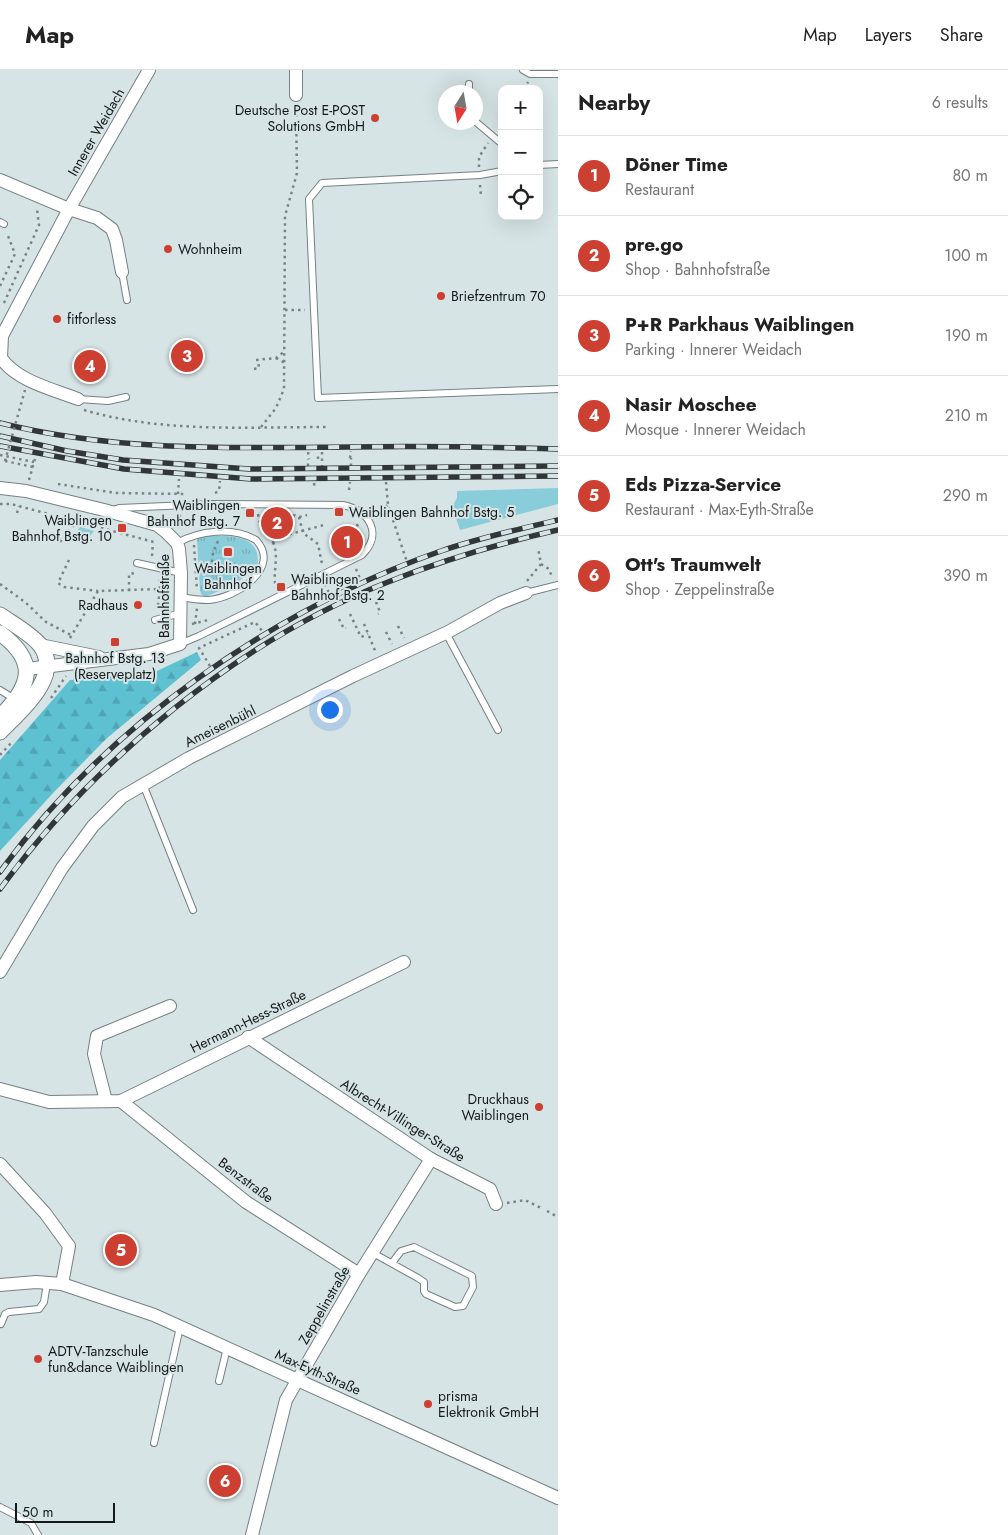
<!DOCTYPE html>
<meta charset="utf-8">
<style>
:root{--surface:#fff;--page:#f6f6f6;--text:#222;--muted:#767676;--line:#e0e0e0;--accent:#cc3f31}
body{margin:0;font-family:Jost,sans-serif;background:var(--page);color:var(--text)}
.controls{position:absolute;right:15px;top:15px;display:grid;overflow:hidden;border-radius:10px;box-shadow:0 5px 20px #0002}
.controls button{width:45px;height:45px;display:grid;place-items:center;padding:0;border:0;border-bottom:1px solid var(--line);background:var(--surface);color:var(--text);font:25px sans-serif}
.compass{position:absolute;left:438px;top:15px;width:45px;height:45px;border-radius:50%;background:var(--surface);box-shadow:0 5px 20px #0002;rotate:191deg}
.scale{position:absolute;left:15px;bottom:12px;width:100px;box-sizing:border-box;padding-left:5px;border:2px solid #14191a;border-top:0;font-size:14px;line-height:18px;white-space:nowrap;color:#14191a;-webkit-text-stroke:4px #d7e4e6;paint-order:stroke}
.you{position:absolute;left:329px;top:639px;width:18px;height:18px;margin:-12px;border:4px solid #fff;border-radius:50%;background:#1a73e8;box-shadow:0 0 0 8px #1a73e833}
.badge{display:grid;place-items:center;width:32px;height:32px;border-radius:50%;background:var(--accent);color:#fff;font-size:16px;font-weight:700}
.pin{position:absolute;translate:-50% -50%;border:2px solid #fff;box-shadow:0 1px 5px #0006}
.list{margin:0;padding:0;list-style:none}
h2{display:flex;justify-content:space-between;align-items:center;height:65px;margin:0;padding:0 20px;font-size:21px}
h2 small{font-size:16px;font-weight:400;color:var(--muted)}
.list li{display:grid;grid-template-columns:32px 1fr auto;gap:15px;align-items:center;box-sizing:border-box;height:80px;padding:0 20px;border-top:1px solid var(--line)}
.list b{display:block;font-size:19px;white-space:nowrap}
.list p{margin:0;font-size:16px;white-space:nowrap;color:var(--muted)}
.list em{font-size:16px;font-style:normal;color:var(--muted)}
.icon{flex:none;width:28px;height:28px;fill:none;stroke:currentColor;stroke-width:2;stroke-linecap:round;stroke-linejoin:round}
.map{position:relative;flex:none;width:558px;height:1465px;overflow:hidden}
header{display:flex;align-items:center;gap:30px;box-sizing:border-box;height:70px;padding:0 25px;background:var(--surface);border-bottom:1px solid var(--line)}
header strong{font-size:24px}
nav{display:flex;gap:28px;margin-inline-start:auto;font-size:18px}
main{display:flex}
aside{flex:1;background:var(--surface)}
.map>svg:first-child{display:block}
</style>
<header>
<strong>Map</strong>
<nav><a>Map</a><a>Layers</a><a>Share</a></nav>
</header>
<main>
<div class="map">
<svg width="558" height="1465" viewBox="0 0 558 1465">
<defs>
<pattern id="forest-firs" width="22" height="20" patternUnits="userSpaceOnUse" patternTransform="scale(1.25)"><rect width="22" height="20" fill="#5dc1d1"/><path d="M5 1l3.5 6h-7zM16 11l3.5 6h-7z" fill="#50a5b3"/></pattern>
<pattern id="park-tufts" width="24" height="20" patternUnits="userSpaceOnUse" patternTransform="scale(1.25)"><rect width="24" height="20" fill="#88cdd9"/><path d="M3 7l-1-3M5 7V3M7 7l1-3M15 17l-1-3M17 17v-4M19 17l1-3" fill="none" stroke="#74afba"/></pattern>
</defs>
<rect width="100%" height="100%" fill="#d7e4e6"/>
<g fill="#88cdd9">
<polygon points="558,418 558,434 460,460 452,437 457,428 457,421"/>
<polygon points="80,457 94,461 84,474 70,470"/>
</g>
<polygon fill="url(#forest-firs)" points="197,582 201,590 106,669 55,721 0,781 0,690 70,610 157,601"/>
<path fill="url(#park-tufts)" d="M 199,466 C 224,466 264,461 257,498 L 233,515 L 205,527 L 201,524 L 200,519 L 197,470 Z"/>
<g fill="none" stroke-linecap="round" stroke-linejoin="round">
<g stroke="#758183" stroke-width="8">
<g id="service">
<polyline points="523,0 530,4 558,4"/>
<polyline points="469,14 469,22"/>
<polyline points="476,52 502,74"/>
<polyline points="539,95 558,94"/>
<polyline points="502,101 480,105 322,113 309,129 318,328 558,319"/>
<polyline points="0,152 4,154"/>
<polyline points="122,202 127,230"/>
<polyline points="78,329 108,331 126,327"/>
<path d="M 113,440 L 119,438 L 212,434 L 343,435 C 370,441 383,464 362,485 L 199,566 L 180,574"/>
<path d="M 177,473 C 199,461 232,456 256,470 C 282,498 236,528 209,530 C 199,530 191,529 181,527"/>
<polyline points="137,493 181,503"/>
<polyline points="526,523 558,515"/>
<polyline points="155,550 181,543"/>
<polyline points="446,563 498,660"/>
<polyline points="0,620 16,630"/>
<polyline points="143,714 193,840"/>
<polyline points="373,1183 418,1208 424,1212 424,1221 426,1224 455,1237 463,1236 473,1217 472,1206 414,1177 401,1181 392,1193"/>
<polyline points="1,1254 5,1244 9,1242 39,1239 44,1232 47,1213"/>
<polyline points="219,1311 227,1278"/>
<polyline points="154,1373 180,1257"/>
<polyline points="0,1437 31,1453 38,1465"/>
</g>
</g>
<g stroke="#758183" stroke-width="14">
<g id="minor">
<polyline points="296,0 296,25"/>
<polyline points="0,110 69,139 97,148 112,159 116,170 122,202"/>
<path d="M 78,329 C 52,319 17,311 1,288 L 2,266 L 69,139 L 149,0"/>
<polyline points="0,418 26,421 104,440 157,455 166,462 177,473 179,479 181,503 180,574 149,584 27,599"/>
<polyline points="40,575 99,587"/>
<polyline points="0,902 62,798 93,756 122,727 189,688 353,606 448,562 500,533 526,523"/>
<polyline points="248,967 431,1089 490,1119 496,1134"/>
<polyline points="0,1019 49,1032 121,1031 404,892"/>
<polyline points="106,1031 94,984 97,966 170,936"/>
<polyline points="121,1031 246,1132 359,1204"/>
<polyline points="0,1094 45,1143 69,1176 62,1214"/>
<polyline points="0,1215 36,1212 62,1214 154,1245 558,1428"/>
<polyline points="252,1465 286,1330 359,1204 431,1089"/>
</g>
</g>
<g stroke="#758183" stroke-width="17">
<g id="tertiary">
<path d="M 0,545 C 13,554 30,563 40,575 C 64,606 19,642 0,662"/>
<path d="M 0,563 C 39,592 31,616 0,647"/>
</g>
</g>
<g stroke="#7a8384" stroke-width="2.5" stroke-dasharray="2.5 4" stroke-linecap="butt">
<polyline points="524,19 528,12"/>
<polyline points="479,97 479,87 488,73"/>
<polyline points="480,115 481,126"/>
<polyline points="0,216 15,184 7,163"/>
<polyline points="4,233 39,155 37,139"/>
<polyline points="285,240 305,240"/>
<polyline points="276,288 285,293"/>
<polyline points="256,290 276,288 285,281"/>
<polyline points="254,299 259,298 258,290"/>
<path d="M 84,340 C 162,363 246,357 327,357"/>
<polyline points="261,357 276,338 284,319 285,146 297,103 296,37"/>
<polyline points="308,382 309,389"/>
<polyline points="322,382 322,396"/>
<polyline points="0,385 34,392"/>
<polyline points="350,388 351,381"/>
<polyline points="318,389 318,386"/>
<polyline points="5,391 33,397"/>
<polyline points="308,396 308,389"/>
<polyline points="351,396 351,388"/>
<polyline points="29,410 35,389"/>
<polyline points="386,412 388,435 407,492"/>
<polyline points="314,413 315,419"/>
<polyline points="58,414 116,423 187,424"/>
<polyline points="349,420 350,412"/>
<polyline points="215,423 219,421 220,411"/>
<polyline points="178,424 179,409"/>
<polyline points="0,434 11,434 154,472"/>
<polyline points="17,443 19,436"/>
<polyline points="374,443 388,435"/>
<path d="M 258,444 C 261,464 270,462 274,475 C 279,489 272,503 276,518"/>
<polyline points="179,445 190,458"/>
<polyline points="293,445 299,447 307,445"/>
<polyline points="299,447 303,463 318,474 322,494"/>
<polyline points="357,454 361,468"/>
<path d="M 218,471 C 207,493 213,497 222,517"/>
<polyline points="60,472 76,452"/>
<polyline points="272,473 283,466 324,455"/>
<polyline points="194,475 197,520"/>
<polyline points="152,486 153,473"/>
<polyline points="69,490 58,513 64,517 98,521"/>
<polyline points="541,494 549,499 552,507"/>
<polyline points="356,499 361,511"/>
<polyline points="527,511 541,494 538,478"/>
<polyline points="0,514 25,532 46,552 71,565"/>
<polyline points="325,514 330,525"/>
<polyline points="160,520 158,534 167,537"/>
<polyline points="129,521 129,504 135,503"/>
<polyline points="376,532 380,542 378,544"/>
<polyline points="350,544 361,567 368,564"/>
<polyline points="339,549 344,559 346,558"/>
<polyline points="192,554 208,550"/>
<polyline points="195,554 197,538"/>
<polyline points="364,554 376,583"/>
<polyline points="398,556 404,568"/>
<polyline points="386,562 392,574"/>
<polyline points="70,568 98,521 160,519 159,507"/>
<polyline points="210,596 199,578 255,552 263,562"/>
<polyline points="51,628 66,606"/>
<polyline points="0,685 13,671"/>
<polyline points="507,1133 525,1130 543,1139"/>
<polyline points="547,1141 558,1147"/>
</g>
<use href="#service" stroke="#fff" stroke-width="6"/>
<use href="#minor" stroke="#fff" stroke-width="12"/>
<use href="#tertiary" stroke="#fff" stroke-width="15"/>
<g stroke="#313738" stroke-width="5.5">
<g id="rail">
<path d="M 0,353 C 115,382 233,378 350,377 C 419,376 489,377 558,379"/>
<polyline points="0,366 67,381 123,390 249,399 558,396"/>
<polyline points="0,376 124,399 251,409 558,406"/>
<path d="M 0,802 C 105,657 272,540 441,481 C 479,468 519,459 558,450"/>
<path d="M 0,819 C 96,689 238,571 388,512 C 443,490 501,473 558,460"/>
</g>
</g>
<use href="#rail" stroke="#d7e4e6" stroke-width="4" stroke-dasharray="11" stroke-linecap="butt"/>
<polyline stroke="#7a8384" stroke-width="2.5" stroke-dasharray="2.5 4" stroke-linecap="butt" points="5,391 25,320"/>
</g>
<g fill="#cc3f31" stroke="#d7e4e6" stroke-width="2">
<circle cx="375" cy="48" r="5"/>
<circle cx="168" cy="179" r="5"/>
<circle cx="441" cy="226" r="5"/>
<circle cx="57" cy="249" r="5"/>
<rect x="334" y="437" width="10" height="10" rx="2.5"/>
<rect x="245" y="438" width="10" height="10" rx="2.5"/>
<rect x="117" y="453" width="10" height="10" rx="2.5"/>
<rect x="223" y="477" width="10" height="10" rx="2.5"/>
<rect x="276" y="512" width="10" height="10" rx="2.5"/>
<circle cx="138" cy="535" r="5"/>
<rect x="110" y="567" width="10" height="10" rx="2.5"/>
<circle cx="539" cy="1037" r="5"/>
<circle cx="38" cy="1289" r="5"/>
<circle cx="428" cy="1334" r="5"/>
</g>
<g text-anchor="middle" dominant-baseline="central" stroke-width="4" stroke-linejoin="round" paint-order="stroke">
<g font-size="14" fill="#14191a" stroke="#d7e4e6" text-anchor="start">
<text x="365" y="40" text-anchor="end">Deutsche Post E-POST<tspan x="365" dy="16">Solutions GmbH</tspan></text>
<text x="178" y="179">Wohnheim</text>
<text x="451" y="226">Briefzentrum 70</text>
<text x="67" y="249">fitforless</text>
<text x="240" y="435" text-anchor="end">Waiblingen<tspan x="240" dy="16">Bahnhof Bstg. 7</tspan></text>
<text x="349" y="442">Waiblingen Bahnhof Bstg. 5</text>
<text x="112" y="450" text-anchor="end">Waiblingen<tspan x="112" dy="16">Bahnhof Bstg. 10</tspan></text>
<text x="228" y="498" text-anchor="middle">Waiblingen<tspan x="228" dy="16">Bahnhof</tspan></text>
<text x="291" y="509">Waiblingen<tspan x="291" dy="16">Bahnhof Bstg. 2</tspan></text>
<text x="128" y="535" text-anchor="end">Radhaus</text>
<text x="115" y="588" text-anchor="middle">Bahnhof Bstg. 13<tspan x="115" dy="16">(Reserveplatz)</tspan></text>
<text x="529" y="1029" text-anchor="end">Druckhaus<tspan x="529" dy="16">Waiblingen</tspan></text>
<text x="48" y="1281">ADTV-Tanzschule<tspan x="48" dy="16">fun&amp;dance Waiblingen</tspan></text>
<text x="438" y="1326">prisma<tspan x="438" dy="16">Elektronik GmbH</tspan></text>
</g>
<g font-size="14" fill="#14191a" stroke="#d7e4e6">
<text transform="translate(96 62) rotate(-60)">Innerer Weidach</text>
<text transform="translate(164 526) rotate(-90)">Bahnhofstraße</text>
<text transform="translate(220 656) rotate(-26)">Ameisenbühl</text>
<text transform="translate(248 951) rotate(-26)">Hermann-Hess-Straße</text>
<text transform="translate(403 1050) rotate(32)">Albrecht-Villinger-Straße</text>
<text transform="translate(246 1110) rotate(37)">Benzstraße</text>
<text transform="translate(324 1235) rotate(-60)">Zeppelinstraße</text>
<text transform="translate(318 1302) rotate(24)">Max-Eyth-Straße</text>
</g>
</g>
</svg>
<div class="controls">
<button>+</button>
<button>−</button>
<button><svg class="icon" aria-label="locate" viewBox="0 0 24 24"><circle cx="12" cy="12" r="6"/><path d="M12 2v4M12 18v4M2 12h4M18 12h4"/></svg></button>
</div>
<svg class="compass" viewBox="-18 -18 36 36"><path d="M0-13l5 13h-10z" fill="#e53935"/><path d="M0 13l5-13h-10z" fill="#767676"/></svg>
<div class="scale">50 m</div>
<div class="you"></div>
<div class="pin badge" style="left:347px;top:472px">1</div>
<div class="pin badge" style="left:277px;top:453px">2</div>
<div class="pin badge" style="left:187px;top:286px">3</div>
<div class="pin badge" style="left:90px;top:296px">4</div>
<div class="pin badge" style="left:121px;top:1180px">5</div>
<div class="pin badge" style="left:225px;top:1411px">6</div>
</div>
<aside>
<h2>Nearby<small>6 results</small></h2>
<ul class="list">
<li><span class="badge">1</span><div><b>Döner Time</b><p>Restaurant</p></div><em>80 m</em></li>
<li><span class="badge">2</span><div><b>pre.go</b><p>Shop · Bahnhofstraße</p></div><em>100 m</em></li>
<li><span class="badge">3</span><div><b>P+R Parkhaus Waiblingen</b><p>Parking · Innerer Weidach</p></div><em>190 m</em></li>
<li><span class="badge">4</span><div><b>Nasir Moschee</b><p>Mosque · Innerer Weidach</p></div><em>210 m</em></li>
<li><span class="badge">5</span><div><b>Eds Pizza-Service</b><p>Restaurant · Max-Eyth-Straße</p></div><em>290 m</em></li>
<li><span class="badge">6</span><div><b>Ott's Traumwelt</b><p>Shop · Zeppelinstraße</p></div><em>390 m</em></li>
</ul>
</aside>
</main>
